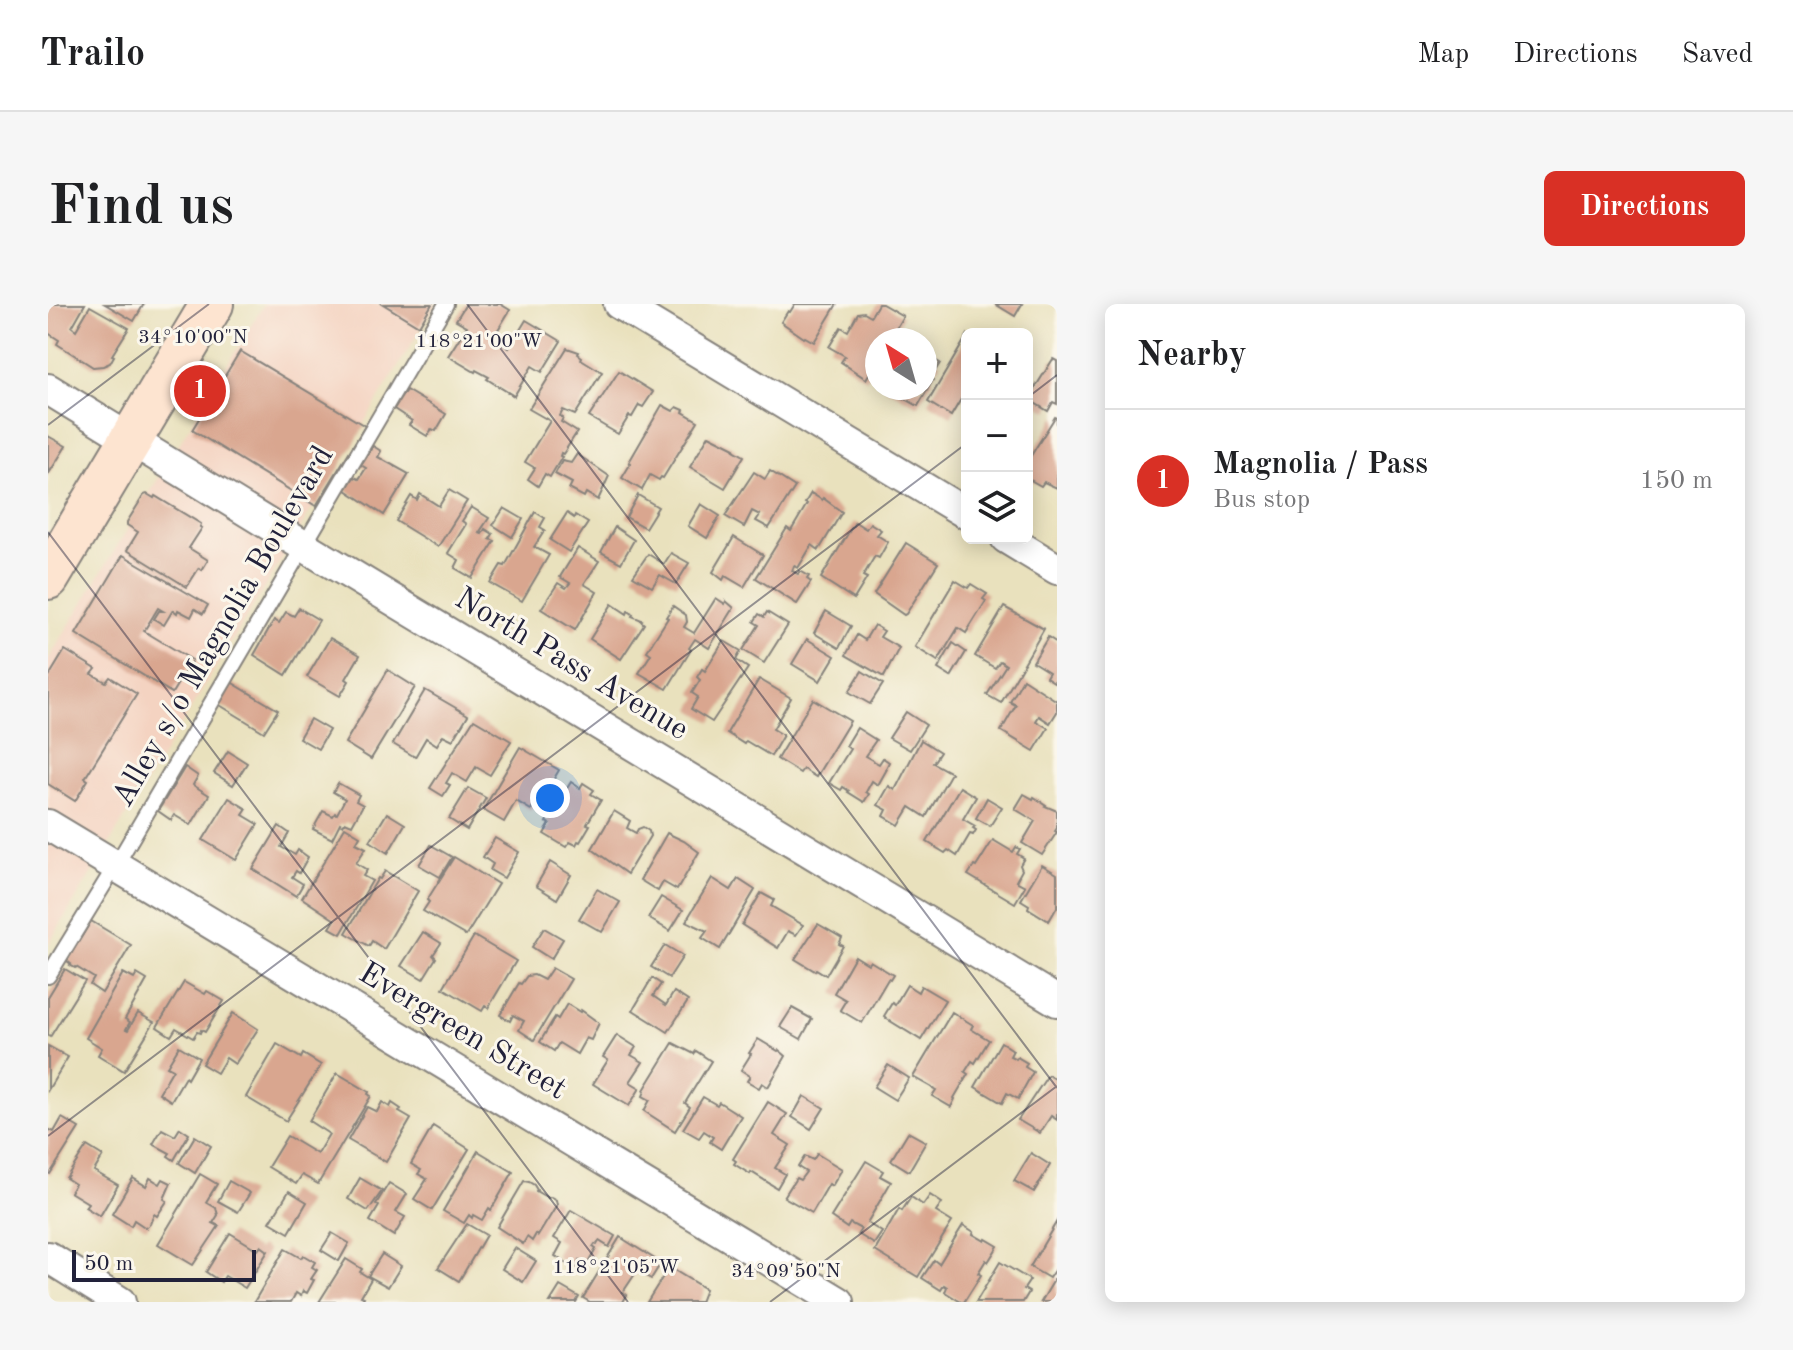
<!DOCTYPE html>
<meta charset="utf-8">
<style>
:root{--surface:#fff;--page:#f6f6f6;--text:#202124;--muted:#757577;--line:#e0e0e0;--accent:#d93025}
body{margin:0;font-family:"Old Standard TT",serif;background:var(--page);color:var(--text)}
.controls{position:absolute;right:24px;top:24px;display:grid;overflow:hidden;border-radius:12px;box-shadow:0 4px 20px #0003}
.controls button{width:72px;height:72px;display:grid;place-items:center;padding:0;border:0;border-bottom:2px solid var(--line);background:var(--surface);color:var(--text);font:40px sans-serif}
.compass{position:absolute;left:817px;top:24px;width:72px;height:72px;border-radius:50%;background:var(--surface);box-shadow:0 4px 20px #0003;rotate:323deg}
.scale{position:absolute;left:24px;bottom:20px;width:184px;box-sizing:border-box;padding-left:8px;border:4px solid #22223b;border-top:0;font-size:22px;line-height:28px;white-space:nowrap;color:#22223b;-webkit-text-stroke:6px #fbf7ec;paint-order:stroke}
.you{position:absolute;left:502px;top:494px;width:28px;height:28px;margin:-20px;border:6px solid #fff;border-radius:50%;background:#1a73e8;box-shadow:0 0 0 12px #1a73e833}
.badge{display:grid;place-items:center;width:52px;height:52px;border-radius:50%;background:var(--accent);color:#fff;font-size:26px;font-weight:700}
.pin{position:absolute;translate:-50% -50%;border:4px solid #fff;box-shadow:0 2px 8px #0006}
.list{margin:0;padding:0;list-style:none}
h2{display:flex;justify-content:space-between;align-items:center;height:104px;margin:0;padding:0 32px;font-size:34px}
h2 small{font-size:26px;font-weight:400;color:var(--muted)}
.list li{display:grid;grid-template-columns:52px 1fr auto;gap:24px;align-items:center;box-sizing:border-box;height:144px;padding:0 32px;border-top:2px solid var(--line)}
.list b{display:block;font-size:30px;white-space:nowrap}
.list p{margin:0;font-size:26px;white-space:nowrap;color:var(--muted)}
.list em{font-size:26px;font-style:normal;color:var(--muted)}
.icon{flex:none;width:44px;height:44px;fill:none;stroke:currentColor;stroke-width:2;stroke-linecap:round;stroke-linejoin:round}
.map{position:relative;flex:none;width:1009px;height:998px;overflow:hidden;border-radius:12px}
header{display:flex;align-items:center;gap:48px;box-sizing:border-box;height:112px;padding:0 40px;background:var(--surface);border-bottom:2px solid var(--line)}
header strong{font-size:38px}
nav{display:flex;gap:44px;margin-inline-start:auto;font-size:28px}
.intro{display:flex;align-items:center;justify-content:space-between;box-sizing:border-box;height:192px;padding:0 48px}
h1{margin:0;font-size:56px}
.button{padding:20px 36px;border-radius:12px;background:var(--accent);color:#fff;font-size:28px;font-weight:700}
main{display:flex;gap:48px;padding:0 48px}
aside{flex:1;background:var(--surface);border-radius:12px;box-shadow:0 4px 20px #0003}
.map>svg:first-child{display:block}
</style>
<header>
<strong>Trailo</strong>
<nav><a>Map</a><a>Directions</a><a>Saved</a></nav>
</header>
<div class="intro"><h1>Find us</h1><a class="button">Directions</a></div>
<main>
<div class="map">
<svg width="1009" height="998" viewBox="0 0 1009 998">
<rect width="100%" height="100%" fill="#fbf7ec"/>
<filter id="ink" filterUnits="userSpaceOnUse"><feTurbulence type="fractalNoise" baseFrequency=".0125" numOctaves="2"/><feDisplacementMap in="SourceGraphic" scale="16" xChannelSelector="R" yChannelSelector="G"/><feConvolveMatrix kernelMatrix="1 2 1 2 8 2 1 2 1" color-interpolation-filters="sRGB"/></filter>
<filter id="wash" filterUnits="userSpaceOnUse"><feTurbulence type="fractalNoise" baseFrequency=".006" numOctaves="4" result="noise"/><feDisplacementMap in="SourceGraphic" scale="32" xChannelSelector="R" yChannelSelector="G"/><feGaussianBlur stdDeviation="1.8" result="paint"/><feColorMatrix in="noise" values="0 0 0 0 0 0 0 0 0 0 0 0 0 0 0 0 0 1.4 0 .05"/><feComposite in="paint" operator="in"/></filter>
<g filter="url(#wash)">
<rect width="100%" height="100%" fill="#e9e1bd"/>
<polygon fill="#f4d3c1" points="216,0 388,0 0,641 0,356"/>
<g id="blocks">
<g fill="#d9a68f">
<polygon points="0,0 37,0 24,23 28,26 42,2 81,24 64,51 66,52 62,59 55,62 45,63 9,40 11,36 0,29"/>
<polygon points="57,0 96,0 86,17"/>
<polygon points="335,0 384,0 371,22"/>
<polygon points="418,0 452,0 462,6 445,34 461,44 478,16 513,37 494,68 484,62 466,92 439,75 441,73 428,66 427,68 400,52 419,22 408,16"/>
<polygon points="747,0 789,0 766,38 757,33 756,34 733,18 740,7 742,8"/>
<polygon points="830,0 834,0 855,12 841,36 829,36 829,57 818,75 793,58 797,52 781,43 793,23 800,27 810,9 816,8 823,12"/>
<polygon points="947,0 974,0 967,12"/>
<polygon points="919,32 919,85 903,112 880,98"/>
<polygon points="519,44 531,48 530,50 534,53 533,55 554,68 527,111 515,106 512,112 515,114 513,118 529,128 515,150 513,149 512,152 514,153 502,173 497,170 490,182 480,175 487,164 477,158 502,117 481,105"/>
<polygon points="192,47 317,122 268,202 144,126"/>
<polygon points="877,50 892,59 883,74 885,76 870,102 838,84 877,84"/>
<polygon points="1005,55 1009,57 1009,100 1005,98 1000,107 980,95"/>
<polygon points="571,67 605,88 595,103 591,101 584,113 581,112 570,130 541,113"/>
<polygon points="358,86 398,110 388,127 384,125 379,132 361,121 364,117 346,105"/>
<polygon points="614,101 625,107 629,103 636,106 635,108 650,117 615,174 613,173 611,176 602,171 594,186 574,174 583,159 581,158"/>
<polygon points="1007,113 1009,114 1009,184 996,178 993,182 979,174 979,158"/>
<polygon points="661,131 687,144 686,146 696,152 677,184 642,163"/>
<polygon points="0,132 18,142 0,171"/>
<polygon points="325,142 333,147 330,153 361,170 336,211 298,186 306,173 311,175 318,164 313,161"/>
<polygon points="529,150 561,172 550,196 538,189 536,193 521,185 524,179 507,170 514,157 523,159"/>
<polygon points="722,167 747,183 721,224 708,217 712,211 704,207 696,223 677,212 706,168 717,175"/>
<polygon points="401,186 419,197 390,243 348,217 363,192 369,196 372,190 391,202"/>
<polygon points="763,189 774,196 775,194 794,208 771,246 764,241 750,264 746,262 744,267 750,270 752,267 761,272 759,275 763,278 749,300 708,274 739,224 743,227 759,200 757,199"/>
<polygon points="99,190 106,194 107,192 153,220 152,223 154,224 141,244 160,256 154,266 151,264 139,283 79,246 90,228 79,221 79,218 96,191"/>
<polygon points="590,191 610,203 597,224 578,213"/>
<polygon points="653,200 672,212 659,234 640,222"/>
<polygon points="423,203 441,214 431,229 434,230 437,225 445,230 442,235 447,237 424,274 407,264 411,256 400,249 418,220 414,217"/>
<polygon points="456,204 475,215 464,233 445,221"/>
<polygon points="487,208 497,214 492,223 497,226 486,243 501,251 474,297 442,279 453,261 457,262"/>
<polygon points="519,209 526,214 527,211 540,219 521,248 502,236"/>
<polygon points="807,218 818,225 822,219 833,226 829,231 840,238 831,254 827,252 815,272 819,274 806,295 773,274"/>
<polygon points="567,223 586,236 573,259 553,248"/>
<polygon points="686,233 715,251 696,283 677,272 675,276 665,268"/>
<polygon points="858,239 890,259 858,310 856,311 826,290"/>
<polygon points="530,244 551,257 536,280 549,288 527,326 493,305 510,279 518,284 522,279 512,273"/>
<polygon points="623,249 641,259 628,280 612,271 604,283 585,272 600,250 616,260"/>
<polygon points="75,251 160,301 155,310 147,305 143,313 130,306 129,309 125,306 116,321 106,315 111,307 115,307 110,304 96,327 144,356 124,389 28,330"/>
<polygon points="907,276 920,284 923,280 939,290 935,295 938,297 918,329 910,324 890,357 867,343"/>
<polygon points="668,294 677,300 678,297 686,304 661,344 647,335 641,344 643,346 619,385 591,369 603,350 599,347 620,314 618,313 625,302 638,311 639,318 636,323 646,329"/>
<polygon points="564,300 579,310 580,307 585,310 584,312 594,316 593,317 596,320 573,355 542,335"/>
<polygon points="956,303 996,325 953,399 939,391 958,361 952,357 947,364 927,352"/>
<polygon points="251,304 271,316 238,371 206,351 226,316 231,319 238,308 246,312"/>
<polygon points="778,307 803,322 791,344 766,329"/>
<polygon points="719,308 740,321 716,359 695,346 711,321 706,318 711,310 716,313"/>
<polygon points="826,321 836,327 832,333 851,344 836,373 798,351 809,331 817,336"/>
<polygon points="1000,333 1009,339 1009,373 1006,378 998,373 1001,368 985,358"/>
<polygon points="282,334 312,351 298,375 301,377 292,392 259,373"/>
<polygon points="759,335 787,352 772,377 744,360"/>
<polygon points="676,337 693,347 688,356 700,364 664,418 643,405 650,393 644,389 652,376 649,373 654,365 657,367"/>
<polygon points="905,339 918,348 903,373 890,365"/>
<polygon points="17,346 48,365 44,370 58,378 62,373 89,390 37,474 40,476 27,497 0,480 0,374"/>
<polygon points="340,366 367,383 323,455 297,439"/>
<polygon points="814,367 835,380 822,400 801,388"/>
<polygon points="711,375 743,394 725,425 735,431 723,452 698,437 696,440 679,429"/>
<polygon points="975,375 1009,397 1009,408 1002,419 991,412 988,417 1000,424 986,447 953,427 968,401 962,398"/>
<polygon points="183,378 230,406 216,428 170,400"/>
<polygon points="377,386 420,411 405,436 395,431 389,441 378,434 367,453 345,440"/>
<polygon points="765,395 802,417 768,473 755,465 752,469 729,455"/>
<polygon points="858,408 878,421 862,446 841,434"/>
<polygon points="262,415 281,426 270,445 251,434"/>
<polygon points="426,415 463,437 442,471 428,463 419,478 404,469 398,479 402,481 395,492 382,484"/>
<polygon points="809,424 828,436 817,452 831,460 835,454 841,458 838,464 839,465 830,481 824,477 818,488 821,490 816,498 800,488 801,487 795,483 793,486 781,479 802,445 798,442"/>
<polygon points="873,436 892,448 885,459 903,469 878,513 862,503 851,521 836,512 839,506 830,501 841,482 847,486"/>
<polygon points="472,443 511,466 488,505 485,503 483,506 468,497 456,518 435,506"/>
<polygon points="180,447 199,459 185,481 166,469"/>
<polygon points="137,463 150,472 145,481 161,491 143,521 126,511 123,516 110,507"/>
<polygon points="523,478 532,484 535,479 546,486 543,490 553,496 539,520 542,521 532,538 530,537 528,541 522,538 518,543 496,530 502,520 498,518"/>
<polygon points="290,479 311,491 308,497 315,501 304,521 297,518 295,521 292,519 284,535 265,525 275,507 285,512 287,509 289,510 297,495 285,488"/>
<polygon points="912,483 928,493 915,515 927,522 925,524 928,526 925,531 922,530 909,552 900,546 897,549 879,538"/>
<polygon points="420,484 438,494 419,526 401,515"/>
<polygon points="976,490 985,495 986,493 998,501 997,502 1009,507 1009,524 1007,527 1009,528 994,551 974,539 987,517 967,505"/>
<polygon points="181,494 199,505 195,511 210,520 188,556 155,536"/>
<polygon points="939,494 954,503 942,522 928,514"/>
<polygon points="566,507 582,517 579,524 588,529 590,525 595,523 601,527 602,532 579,570 544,545"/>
<polygon points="339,509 357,520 340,549 322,537"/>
<polygon points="231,522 241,529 233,543 247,551 250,546 260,553 251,569 248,567 244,573 255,580 248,592 205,565"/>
<polygon points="297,523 312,532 308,539 318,544 308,559 319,566 315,572 324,577 293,630 282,624 287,616 254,594"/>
<polygon points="619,529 636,537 651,548 629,586 615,578 610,587 592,576"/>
<polygon points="447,534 471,548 456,574 442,566 445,560 435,553"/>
<polygon points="945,536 965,548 968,543 972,545 969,550 976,554 972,561 974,566 968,577 977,582 967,599 920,571 926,562 928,563"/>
<polygon points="383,541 404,553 392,573 371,561"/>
<polygon points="406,553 450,580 418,632 375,607 381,598 379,596"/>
<polygon points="502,558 523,571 509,595 488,582"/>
<polygon points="994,561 1009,570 1009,603 1001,617 980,604 981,601 973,596"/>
<polygon points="337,567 370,587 336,645 324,637 321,642 298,629 330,574 332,575"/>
<polygon points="664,574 683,586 690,575 707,586 672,645 654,634 659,627 638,617"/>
<polygon points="549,585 572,598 554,628 531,615"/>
<polygon points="713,589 726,596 723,602 755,621 748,631 740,627 730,644 694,621"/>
<polygon points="613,593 635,606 622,627 600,614"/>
<polygon points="43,617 83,641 54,689 42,681 46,674 28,663 27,664 22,661 23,660 19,657"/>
<polygon points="770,620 794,634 791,640 795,642 778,671 768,665 767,667 747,655"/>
<polygon points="496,624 515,635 503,655 484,643"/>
<polygon points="375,628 393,639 385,651 388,654 375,675 353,662"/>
<polygon points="426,632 468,657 440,704 437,702 434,707 395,684"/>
<polygon points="617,641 635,652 621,674 603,663"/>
<polygon points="807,652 820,660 822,657 845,671 842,676 840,675 814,719 792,706 798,696 786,689"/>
<polygon points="504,664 523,675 486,736 471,726 476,717 465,711 462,717 452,711 471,679 473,680 479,672 486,671 496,676"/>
<polygon points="17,665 37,677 2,733 0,732 0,693"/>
<polygon points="75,669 86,675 89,670 99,676 77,715 82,718 78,725 80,726 90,709 106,718 76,767 50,751 54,744 38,734"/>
<polygon points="604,674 613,680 605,692 618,701 626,688 640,697 620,728 585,706"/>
<polygon points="136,678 157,690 159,687 176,697 157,728 153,726 152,729 149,728 145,734 128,724 123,732 109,723"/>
<polygon points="859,681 870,688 873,682 897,696 873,736 839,715 836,712 844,699 847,701"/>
<polygon points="519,700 532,708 533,706 551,719 543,736 538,734 529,750 511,739 506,747 492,738 507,713 510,715"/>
<polygon points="744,704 764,715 753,735 732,723"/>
<polygon points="904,708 925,721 923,725 941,736 927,759 924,757 917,768 920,770 906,794 907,795 903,803 884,792 888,786 865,773"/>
<polygon points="185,709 210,725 187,760 178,754 169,769 154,760"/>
<polygon points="569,731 588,743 583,751 595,758 582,778 592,784 581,802 545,780 560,756 555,753"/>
<polygon points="710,735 730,747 731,746 738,752 720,783 714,779 711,784 699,777 702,772 693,766 703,750 701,749"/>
<polygon points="953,738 965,746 962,752 968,755 969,753 979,759 977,763 985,768 970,795 959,789 954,799 927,783"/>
<polygon points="625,739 646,750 648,747 663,757 637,799 642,803 627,827 596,807 602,796 595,792 597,787 596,786"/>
<polygon points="229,740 253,754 255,750 273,761 238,817 198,793"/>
<polygon points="0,742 20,753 0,786"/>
<polygon points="131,742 151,754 139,775 137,773 123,797 111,789 125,765 119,762"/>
<polygon points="840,761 861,774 847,796 826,783"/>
<polygon points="289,769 321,788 320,790 323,792 270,880 254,871 248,880 220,863 239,832 269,850 281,830 261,817"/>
<polygon points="1000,771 1009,776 1009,816 1003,812 992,829 970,816"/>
<polygon points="756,792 776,804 763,825 744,813"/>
<polygon points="655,793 669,801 671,798 693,812 673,845 662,838 665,833 656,827 651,834 635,825"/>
<polygon points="334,798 342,803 344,799 353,805 351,808 363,815 338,858 300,836 319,803 329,808"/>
<polygon points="720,798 739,810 726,831 742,841 727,864 737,870 729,884 703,868 702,870 686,860 688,857 685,855"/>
<polygon points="14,814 31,824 2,870 0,869 0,825 6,828"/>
<polygon points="385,822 421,845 384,906 366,895 379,875 370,870 373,866 363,860"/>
<polygon points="132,824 141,830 126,856 120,852 122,849 105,840 114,825 127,832"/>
<polygon points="860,828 878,838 861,867 843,856"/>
<polygon points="147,832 163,842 147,869 131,859"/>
<polygon points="39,842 55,852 46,867 70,881 52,912 37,903 40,899 22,888 27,880 18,874"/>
<polygon points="430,847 465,868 443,906 441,904 434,916 425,911 424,914 421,911 416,919 395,907"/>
<polygon points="983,849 1002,861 986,888 966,877"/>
<polygon points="769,850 794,865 784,882 781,880 764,909 736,893 748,874 752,876 758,868 750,863 757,852 765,856"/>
<polygon points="818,857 835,867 832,872 843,878 819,919 834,928 826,940 810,930 813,925 802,919 799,924 783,913"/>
<polygon points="152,870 169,880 158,898 168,904 170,911 165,919 171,922 145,961 110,940"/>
<polygon points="85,874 98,882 102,874 112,880 115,875 123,879 116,895 119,897 109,912 106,910 102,920 98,924 86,916 83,922 64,910"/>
<polygon points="312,874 334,887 320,907 300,895"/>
<polygon points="181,877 202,889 190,908 170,897"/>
<polygon points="476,877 481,878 486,881 489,886 488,887 500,894 503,893 508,896 509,901 490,932 488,930 484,937 479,933 475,940 449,923"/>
<polygon points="341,879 359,890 348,908 357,913 346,932 322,917 331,902 328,900"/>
<polygon points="241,887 259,898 241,929 222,918"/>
<polygon points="882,891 894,899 888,908 904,918 870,973 827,947 851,905 854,907 863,893 875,901"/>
<polygon points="523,906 567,932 561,943 551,937 549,941 547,940 545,943 548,945 539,961 531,956 529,963 525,964 507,952 514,939 506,934"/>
<polygon points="1009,917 1009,962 1001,974 982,963"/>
<polygon points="419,920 438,931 411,977 390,964"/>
<polygon points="915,921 926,928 925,930 937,937 938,935 950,942 940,958 938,956 930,969 933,971 916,998 913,998 897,988 899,983 896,981 893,986 874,974 886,956 891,960"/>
<polygon points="182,929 210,946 213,942 220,947 197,984 177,972 173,978 158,968"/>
<polygon points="284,929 301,939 291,957 273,946"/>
<polygon points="572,933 613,959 603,975 589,967 575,988 579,991 575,998 542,998 535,994"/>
<polygon points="467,944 488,957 475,978 454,965"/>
<polygon points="237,945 253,954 255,951 267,958 264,963 269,966 263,975 266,976 259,989 255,987 253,992 248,989 243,998 206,998"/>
<polygon points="334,950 353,962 340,983 320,972"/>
<polygon points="298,955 314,965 312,968 323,975 313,992 316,993 313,998 271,998"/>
<polygon points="952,958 982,976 976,985 981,988 975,998 928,998"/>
<polygon points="621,963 657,985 652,998 599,998"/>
<polygon points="1009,971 1009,998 993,998"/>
<polygon points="512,982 531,993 528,998 502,998"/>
</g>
</g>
</g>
<g filter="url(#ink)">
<use href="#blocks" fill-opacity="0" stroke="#86827c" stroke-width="2"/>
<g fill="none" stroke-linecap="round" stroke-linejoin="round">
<g stroke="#86827c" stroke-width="18">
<polyline id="service" points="0,672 68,561 398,0"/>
</g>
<g stroke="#86827c" stroke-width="34">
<g id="minor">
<polyline points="571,0 919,210"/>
<polyline points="0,85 256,242 1009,697"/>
<polyline points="958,234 1009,265"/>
<polyline points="0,521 791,998"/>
<polyline points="0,953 72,998"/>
</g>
</g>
<g stroke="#86827c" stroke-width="46">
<polyline id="secondary" points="0,274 164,0"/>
</g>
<use href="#service" stroke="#fff" stroke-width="14"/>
<use href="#minor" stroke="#fff" stroke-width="30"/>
<use href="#secondary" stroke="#fde4d0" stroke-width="42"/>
</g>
</g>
<path fill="none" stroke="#22223b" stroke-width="2" stroke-opacity="0.45" d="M 419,0 L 1009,784M 979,94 L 1009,71M 0,121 L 161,0M 0,228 L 580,998M 0,832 L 919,139M 722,998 L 1009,782"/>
<g text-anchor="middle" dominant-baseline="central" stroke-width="6" stroke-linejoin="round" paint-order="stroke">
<g font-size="32" fill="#22223b" stroke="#fbf7ec">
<text transform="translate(176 323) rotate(-60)">Alley s/o Magnolia Boulevard</text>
<text transform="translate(523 361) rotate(31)">North Pass Avenue</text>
<text transform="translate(414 728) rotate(31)">Evergreen Street</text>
</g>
</g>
<g font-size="20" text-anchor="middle" fill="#22223b" stroke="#fbf7ec" stroke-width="6" stroke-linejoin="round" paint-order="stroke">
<text x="145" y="39">34°10'00"N</text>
<text x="431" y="43">118°21'00"W</text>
<text x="568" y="969">118°21'05"W</text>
<text x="738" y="973">34°09'50"N</text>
</g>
</svg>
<div class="controls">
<button>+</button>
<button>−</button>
<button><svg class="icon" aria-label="layers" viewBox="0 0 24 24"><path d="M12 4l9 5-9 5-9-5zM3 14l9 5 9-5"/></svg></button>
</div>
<svg class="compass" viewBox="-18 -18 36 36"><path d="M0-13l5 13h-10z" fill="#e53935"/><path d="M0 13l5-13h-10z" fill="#757577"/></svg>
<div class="scale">50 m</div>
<div class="you"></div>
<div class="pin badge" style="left:152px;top:87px">1</div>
</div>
<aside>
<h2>Nearby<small></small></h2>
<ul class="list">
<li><span class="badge">1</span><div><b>Magnolia / Pass</b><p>Bus stop</p></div><em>150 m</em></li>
</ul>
</aside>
</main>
